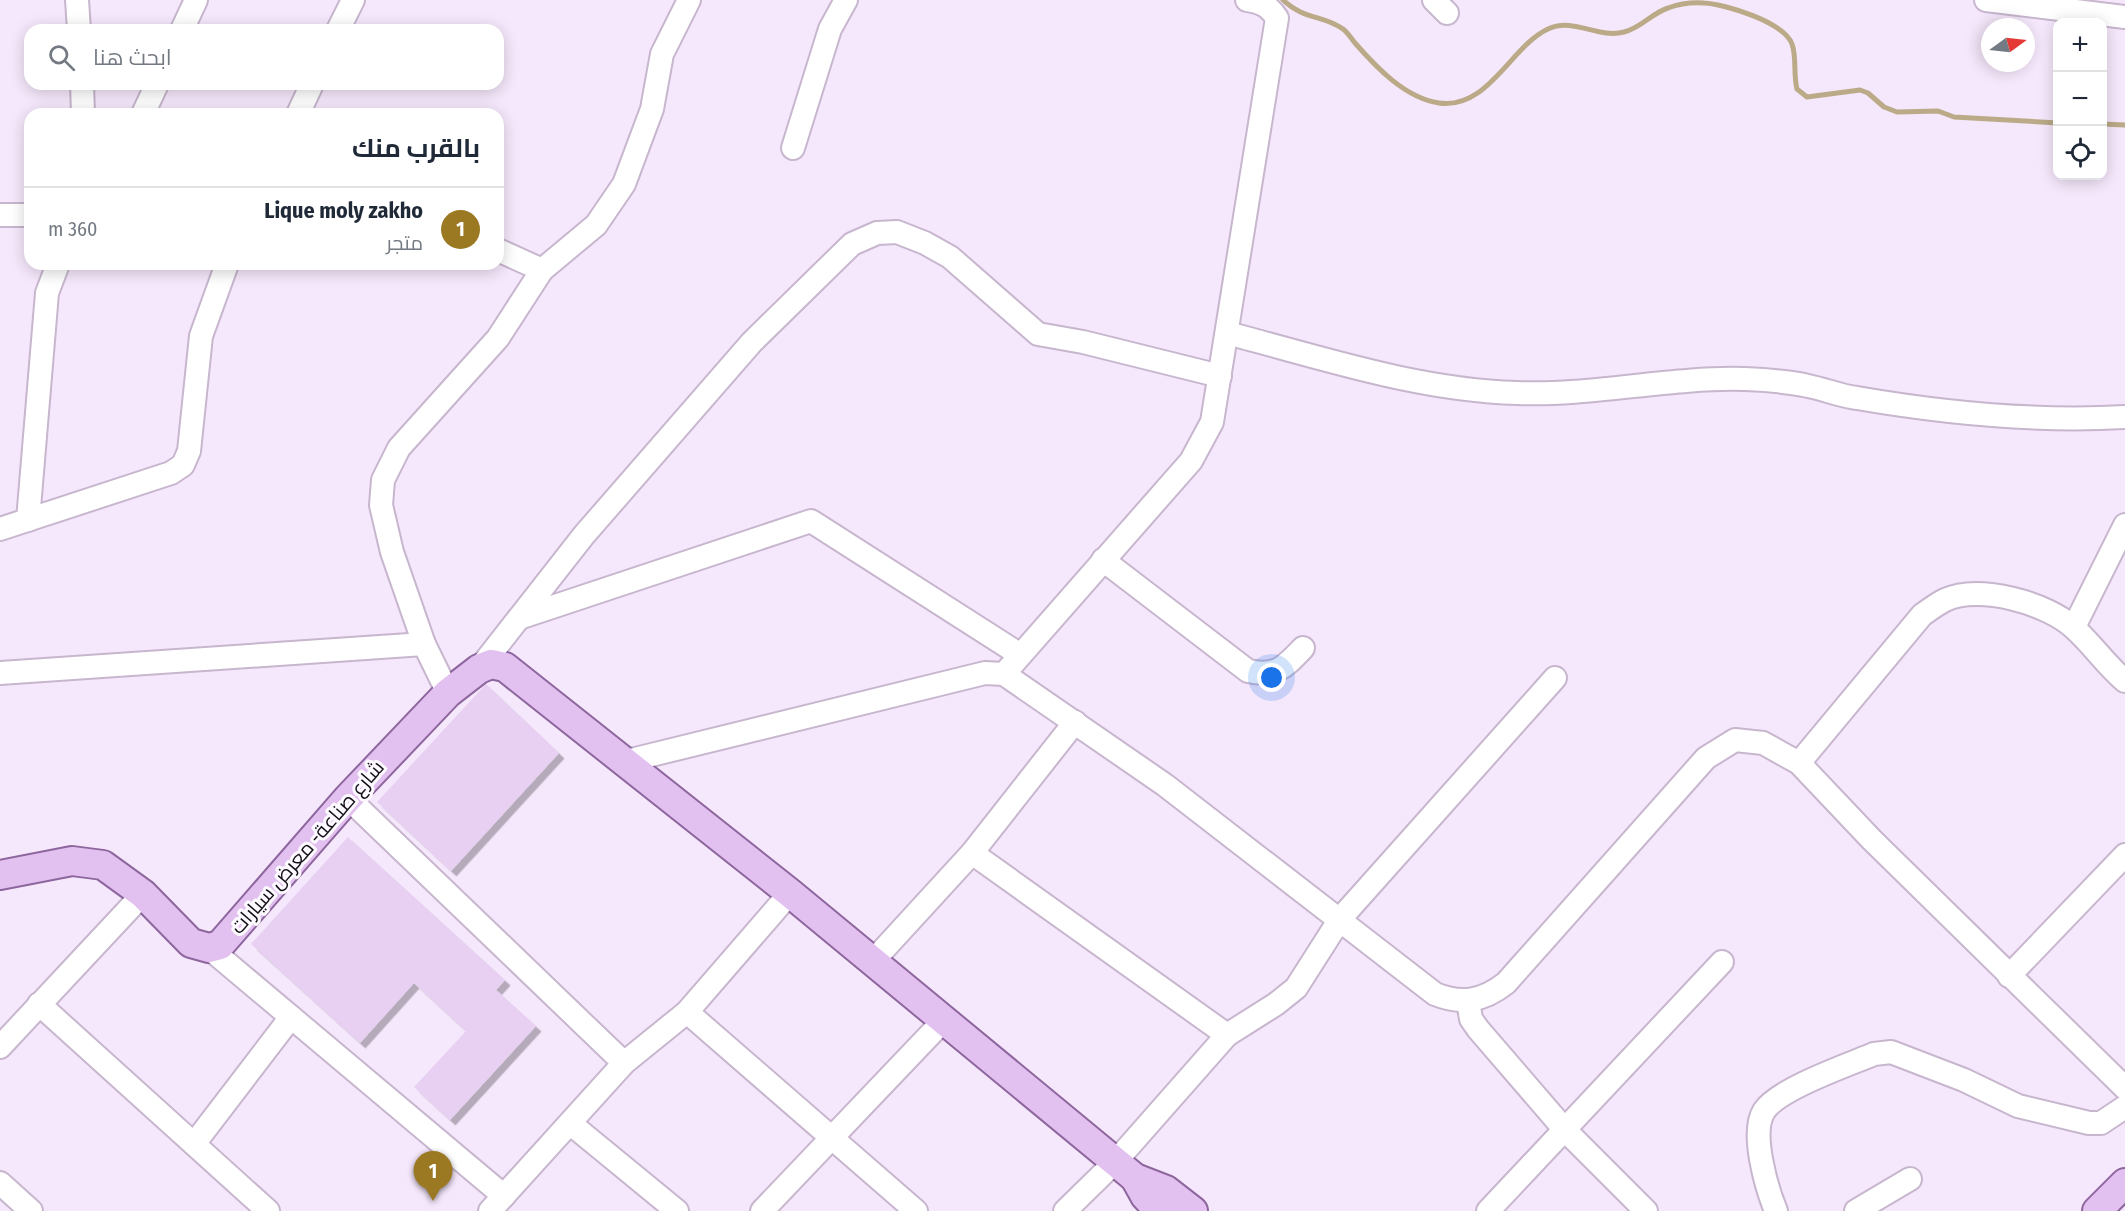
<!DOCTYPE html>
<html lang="ar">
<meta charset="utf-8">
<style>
:root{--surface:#fff;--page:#f6f6f7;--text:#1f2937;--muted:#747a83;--line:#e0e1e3;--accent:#9b7923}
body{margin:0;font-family:"Fira Sans Condensed",Cairo,sans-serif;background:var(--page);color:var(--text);direction:rtl}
.controls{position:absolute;right:18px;top:18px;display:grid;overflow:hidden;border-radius:12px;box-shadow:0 3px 15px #0003}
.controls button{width:54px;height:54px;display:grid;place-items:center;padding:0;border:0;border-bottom:2px solid var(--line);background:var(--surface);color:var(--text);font:30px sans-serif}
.compass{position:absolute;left:1981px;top:18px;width:54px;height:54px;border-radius:50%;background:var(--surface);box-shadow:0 3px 15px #0003;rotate:75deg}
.you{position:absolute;left:1272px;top:678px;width:21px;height:21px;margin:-15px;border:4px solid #fff;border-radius:50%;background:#1a73e8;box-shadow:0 0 0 9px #1a73e833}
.badge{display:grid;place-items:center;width:39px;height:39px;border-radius:50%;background:var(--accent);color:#fff;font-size:20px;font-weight:700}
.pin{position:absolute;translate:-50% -50px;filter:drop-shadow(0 2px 3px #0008)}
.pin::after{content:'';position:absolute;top:32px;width:21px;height:18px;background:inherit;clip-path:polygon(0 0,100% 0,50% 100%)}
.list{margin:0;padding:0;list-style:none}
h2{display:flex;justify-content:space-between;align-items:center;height:78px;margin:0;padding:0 24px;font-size:26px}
h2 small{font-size:20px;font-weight:400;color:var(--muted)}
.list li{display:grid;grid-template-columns:39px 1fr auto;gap:18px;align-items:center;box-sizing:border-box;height:84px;padding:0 24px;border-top:2px solid var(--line)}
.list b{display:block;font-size:22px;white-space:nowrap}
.list p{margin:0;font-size:20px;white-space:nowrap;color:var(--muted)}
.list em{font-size:20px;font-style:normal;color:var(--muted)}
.icon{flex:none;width:33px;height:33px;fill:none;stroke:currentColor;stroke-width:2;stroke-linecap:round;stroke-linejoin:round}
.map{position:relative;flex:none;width:2125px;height:1211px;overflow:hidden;direction:ltr}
.search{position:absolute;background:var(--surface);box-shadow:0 3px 15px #0003;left:24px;top:24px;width:480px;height:66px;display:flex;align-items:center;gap:15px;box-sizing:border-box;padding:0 21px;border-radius:18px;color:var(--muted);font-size:22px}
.panel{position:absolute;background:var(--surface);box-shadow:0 3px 15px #0003;left:24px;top:108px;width:480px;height:162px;border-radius:18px;direction:rtl}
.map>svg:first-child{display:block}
</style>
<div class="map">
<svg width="2125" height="1211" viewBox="0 0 2125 1211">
<defs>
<filter id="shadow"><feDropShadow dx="5.5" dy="5.5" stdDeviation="0" flood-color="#0004"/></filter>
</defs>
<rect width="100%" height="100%" fill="#f6e8fc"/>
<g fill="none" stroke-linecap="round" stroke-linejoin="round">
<g stroke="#baaa87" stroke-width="5">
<path d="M 1283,0 C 1304,20 1324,15 1343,29 C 1348,33 1351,38 1355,43 C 1376,67 1405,98 1439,103 C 1488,110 1511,46 1548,29 C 1574,17 1598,39 1624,32 C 1641,28 1652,13 1668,8 C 1679,4 1691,2 1704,3 C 1725,4 1784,22 1792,44 C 1797,58 1793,74 1797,89 L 1807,97 L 1860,90 L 1868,93 L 1884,107 L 1897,112 L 1938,111 L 1954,117 L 2058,123"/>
<polyline points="2102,124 2125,125"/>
</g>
</g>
<g fill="#e7d0f2" filter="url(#shadow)">
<polygon points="486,684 559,753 451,871 377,802"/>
<polygon points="348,837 505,980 496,990 536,1026 450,1120 414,1087 466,1031 414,983 360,1043 251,944"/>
</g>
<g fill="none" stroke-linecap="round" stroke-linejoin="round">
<g stroke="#c7b6ce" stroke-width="26">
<g id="minor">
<polyline points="77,0 79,30"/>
<polyline points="1434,0 1447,13"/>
<polyline points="1986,0 2125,17"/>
<polyline points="182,30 196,0"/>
<polyline points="338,30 353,0"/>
<polyline points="82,84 83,114"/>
<polyline points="143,114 157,84"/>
<polyline points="298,114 312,84"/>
<polyline points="793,148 830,29 846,0"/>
<polyline points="0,215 30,215"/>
<polyline points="498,250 542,270"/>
<path d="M 1227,333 C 1323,358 1417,390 1517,393 C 1592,396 1669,377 1744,379 C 1765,380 1788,381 1808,386 C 1824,389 1840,396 1857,398 C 1944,413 2036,422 2125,417"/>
<polyline points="28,520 47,293 58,264"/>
<polyline points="0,529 171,473 183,465 189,451 201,336 227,264"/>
<path d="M 1103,560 L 1248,671 C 1276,677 1284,668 1303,648"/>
<polyline points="519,618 811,521 1019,654"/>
<polyline points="2074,627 2125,525"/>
<polyline points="479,669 584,535 752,342 852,244 877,233 897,232 925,243 950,257 1038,334 1083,342 1220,376"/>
<polyline points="0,673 424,644"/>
<path d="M 1004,674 L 1191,461 L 1212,422 L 1277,18 C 1269,6 1261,2 1247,0"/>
<polyline points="448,693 424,644 392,552 381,505 383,480 399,448 498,338 542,270 596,225 624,184 652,109 662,54 689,0"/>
<path d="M 627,761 L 985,673 L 1004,674 L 1165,785 L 1435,994 C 1462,1005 1483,1001 1506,983 L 1706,758 L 1735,740 L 1763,743 L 1799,763 L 1872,840 L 2125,1088"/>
<path d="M 1799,763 L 1922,615 C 1929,610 1937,604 1945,600 C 1979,584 2047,603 2074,628 C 2092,644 2106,665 2125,681"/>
<polyline points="348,798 624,1063"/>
<polyline points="972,853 1227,1035"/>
<polyline points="209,948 504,1196"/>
<polyline points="873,961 972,853 1075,722"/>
<polyline points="2009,976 2125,855"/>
<polyline points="1468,1001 1471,1019 1478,1029 1565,1130 1646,1211"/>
<polyline points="39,1004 268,1211"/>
<polyline points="687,1012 916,1211"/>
<polyline points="0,1047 143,894"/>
<polyline points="571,1124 677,1211"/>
<polyline points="194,1144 291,1017"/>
<polyline points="0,1183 31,1211"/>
<polyline points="490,1211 624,1063 687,1012 790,893"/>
<polyline points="762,1211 945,1019"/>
<polyline points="1065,1211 1116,1161 1227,1035 1276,1004 1296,988 1340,919 1555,678"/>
<polyline points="1488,1211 1722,962"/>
<path d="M 1776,1211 C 1767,1189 1750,1133 1764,1111 C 1778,1089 1848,1065 1874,1054 L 1891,1052 L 1964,1080 L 2018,1106 L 2089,1123 L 2101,1123 L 2125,1107"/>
<polyline points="1856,1211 1910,1179"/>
</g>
</g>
<g stroke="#8d669d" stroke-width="32">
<g id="major">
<polyline points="0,875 72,861 103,865 143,894 191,943 209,948 220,945 348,798 448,693 479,669 491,664 505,667 790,893 1135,1178 1166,1190 1193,1211"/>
<polyline points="1135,1178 1145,1196 1159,1211"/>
<polyline points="2097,1211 2125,1183"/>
</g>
</g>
<use href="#minor" stroke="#fff" stroke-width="22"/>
<use href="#major" stroke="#e2c0ef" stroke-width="28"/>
</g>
<g text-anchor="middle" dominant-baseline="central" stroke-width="6" stroke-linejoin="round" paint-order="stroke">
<g font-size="20" fill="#130e16" stroke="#fdfaff">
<text transform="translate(307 847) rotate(-49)">شارع صناعة- معرض سيارات</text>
</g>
</g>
</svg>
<div class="controls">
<button>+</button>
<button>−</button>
<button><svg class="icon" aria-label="locate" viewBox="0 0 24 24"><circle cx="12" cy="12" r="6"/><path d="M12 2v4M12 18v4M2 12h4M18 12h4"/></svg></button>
</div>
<svg class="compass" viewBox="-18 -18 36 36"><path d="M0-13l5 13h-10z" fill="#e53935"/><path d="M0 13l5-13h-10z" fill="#747a83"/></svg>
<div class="you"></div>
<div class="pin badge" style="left:433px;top:1201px">1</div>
<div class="search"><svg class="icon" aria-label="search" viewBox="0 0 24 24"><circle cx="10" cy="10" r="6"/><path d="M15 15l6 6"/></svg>ابحث هنا</div>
<section class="panel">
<h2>بالقرب منك<small></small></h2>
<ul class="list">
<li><span class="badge">1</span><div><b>Lique moly zakho</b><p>متجر</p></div><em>360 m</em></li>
</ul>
</section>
</div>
